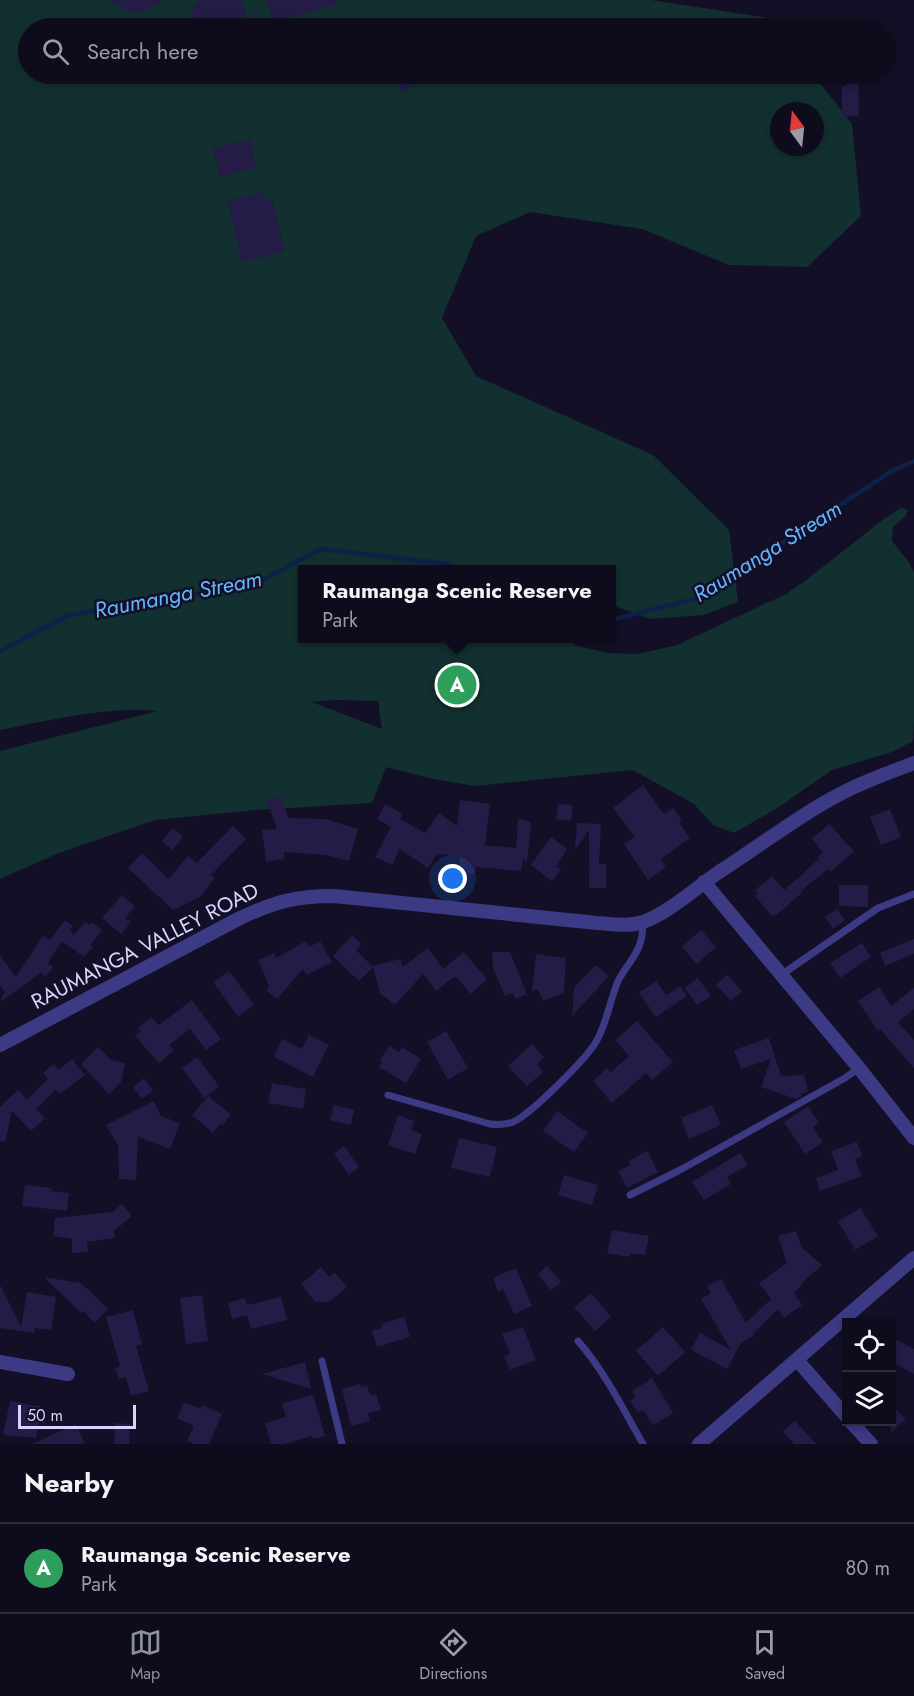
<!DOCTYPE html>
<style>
:root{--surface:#0e0b1c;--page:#1c1929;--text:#f1f3f6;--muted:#9b9ba3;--line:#2e2b3b;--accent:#8c9099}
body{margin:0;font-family:Jost,sans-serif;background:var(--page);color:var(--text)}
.controls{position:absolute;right:18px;bottom:18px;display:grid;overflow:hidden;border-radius:0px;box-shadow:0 3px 9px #0003}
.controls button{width:54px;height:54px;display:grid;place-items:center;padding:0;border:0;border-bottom:2px solid var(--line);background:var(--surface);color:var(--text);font:30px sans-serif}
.compass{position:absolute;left:770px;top:102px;width:54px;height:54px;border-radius:50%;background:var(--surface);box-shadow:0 3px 9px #0003;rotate:345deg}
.scale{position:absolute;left:18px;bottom:15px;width:118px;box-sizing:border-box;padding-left:6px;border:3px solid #d9d4ff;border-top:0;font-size:16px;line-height:21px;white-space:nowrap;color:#d9d4ff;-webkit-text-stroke:4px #130f26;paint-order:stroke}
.you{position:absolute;left:453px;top:879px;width:21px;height:21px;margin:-15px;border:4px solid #fff;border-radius:50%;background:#1a73e8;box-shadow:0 0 0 9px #1a73e833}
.badge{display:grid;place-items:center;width:39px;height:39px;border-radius:50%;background:var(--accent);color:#fff;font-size:20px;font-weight:700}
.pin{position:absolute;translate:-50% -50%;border:3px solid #fff;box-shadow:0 2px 6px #0006}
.popup{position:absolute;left:298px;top:565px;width:318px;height:78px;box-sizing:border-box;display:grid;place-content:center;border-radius:0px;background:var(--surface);filter:drop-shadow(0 2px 4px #0005);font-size:20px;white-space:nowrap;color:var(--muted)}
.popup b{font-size:22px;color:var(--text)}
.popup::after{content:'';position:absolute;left:50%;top:100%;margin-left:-12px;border:12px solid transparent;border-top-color:var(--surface)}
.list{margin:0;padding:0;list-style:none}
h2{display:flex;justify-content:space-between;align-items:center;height:78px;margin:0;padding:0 24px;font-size:26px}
h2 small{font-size:20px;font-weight:400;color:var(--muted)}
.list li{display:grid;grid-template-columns:39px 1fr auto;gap:18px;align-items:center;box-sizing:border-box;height:90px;padding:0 24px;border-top:2px solid var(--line)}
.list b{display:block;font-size:22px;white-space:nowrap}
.list p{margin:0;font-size:20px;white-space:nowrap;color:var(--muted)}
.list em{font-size:20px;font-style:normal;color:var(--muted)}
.icon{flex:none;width:33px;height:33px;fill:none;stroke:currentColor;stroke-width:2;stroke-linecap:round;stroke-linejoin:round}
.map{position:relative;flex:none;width:914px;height:1444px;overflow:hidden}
.search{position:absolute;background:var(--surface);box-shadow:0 3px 9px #0003;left:18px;right:18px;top:18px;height:66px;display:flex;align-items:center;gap:15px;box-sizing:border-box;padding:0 21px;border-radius:33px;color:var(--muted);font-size:22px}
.sheet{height:168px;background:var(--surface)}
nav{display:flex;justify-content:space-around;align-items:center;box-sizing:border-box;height:84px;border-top:2px solid var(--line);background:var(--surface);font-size:16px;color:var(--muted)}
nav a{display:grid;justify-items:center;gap:3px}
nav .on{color:var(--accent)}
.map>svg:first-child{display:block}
</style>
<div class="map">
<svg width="914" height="1444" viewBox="0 0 914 1444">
<rect width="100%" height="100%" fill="#130f26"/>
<path fill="#12302f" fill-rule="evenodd" d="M 0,0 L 651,0 L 769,18 L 778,28 L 28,28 L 28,74 L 813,74 L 852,124 L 861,216 L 807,267 L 729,265 L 642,229 L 530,212 L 476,236 L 442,318 L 476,376 L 653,455 L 729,530 L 738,602 L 704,615 L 650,619 L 612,605 L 612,570 L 302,570 L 302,638 L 572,638 L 575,645 L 608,653 L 638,654 L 677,645 L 786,594 L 805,581 L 885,518 L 901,508 L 908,510 L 905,517 L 893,527 L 892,541 L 908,561 L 914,572 L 914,722 L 913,741 L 892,752 L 832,770 L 776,809 L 734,833 L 713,825 L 694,804 L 633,770 L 475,786 L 433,779 L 386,767 L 372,803 L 257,810 L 155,820 L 59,853 L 0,879 L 0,751 L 158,711 C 106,706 51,720 0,730 ZM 779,111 L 815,111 L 815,147 L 779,147 ZM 335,700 L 378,701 L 382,729 L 312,702 Z"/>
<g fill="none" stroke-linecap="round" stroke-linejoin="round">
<g stroke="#0c2248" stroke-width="4.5">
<polyline points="612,620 698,598 892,471 914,461"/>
<polyline points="0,651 69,615 216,591 266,578 321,549 448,564 464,570"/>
</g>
</g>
<g fill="#241b47">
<polygon points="109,0 166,0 142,12 135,13 130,12"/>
<polygon points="200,0 242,0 243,7 246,12 244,22 236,28 230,27 224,28 197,28 192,10 195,3"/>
<polygon points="267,0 337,0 337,4 290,17 293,28 278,28 275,17 272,18"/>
<polygon points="391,74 430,74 403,91"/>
<polygon points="846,74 858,74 859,116 842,116 842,86 847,86"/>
<polygon points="250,139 257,167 220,177 213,149"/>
<polygon points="264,192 266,201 272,200 285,251 242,262 227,201"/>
<polygon points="643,785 664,814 673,808 682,820 679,822 690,838 661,859 666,867 648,880 624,844 635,837 613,808"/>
<polygon points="281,796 288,818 325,819 358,829 349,861 325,855 284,852 285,859 266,862 262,830 277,829 267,800"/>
<polygon points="460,800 490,804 485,845 516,848 518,819 526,820 531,823 527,863 523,859 521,871 476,867 475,874 458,872 460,856 437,854 428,868 400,849 392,865 375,857 391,827 377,819 385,804 403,814 400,819 425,833 439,813 457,826"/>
<polygon points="558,804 573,805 571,821 556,819"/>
<polygon points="890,809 901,837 881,845 870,817"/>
<polygon points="577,823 601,824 599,864 606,864 606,888 589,888 589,868 591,866 589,866 589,830 575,850"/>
<polygon points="829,824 854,851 830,872 828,869 801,891 802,893 775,916 774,914 772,916 755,896 758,893 755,890 772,876 784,890 805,872 805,871 819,859 817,857 823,852 812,839"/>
<polygon points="233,826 246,839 211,875 215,878 200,897 173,910 128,868 142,853 169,879 188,856 197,863"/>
<polygon points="173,828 183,837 172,850 162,841"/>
<polygon points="551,837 567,849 556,866 561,869 552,881 531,865"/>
<polygon points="839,885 868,885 868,907 839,906"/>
<polygon points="122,895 135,906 125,918 131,922 121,934 102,918"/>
<polygon points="837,909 845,920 833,929 825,917"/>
<polygon points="65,920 73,926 70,931 74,935 85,922 89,925 91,922 102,930 90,945 93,947 84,957 62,941 48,963 53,967 46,977 41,973 0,1002 5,992 0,985 0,955 16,977 43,936 50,940"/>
<polygon points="701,930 716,947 697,964 682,947"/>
<polygon points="352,935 362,944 356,950 373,967 359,981 333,956"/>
<polygon points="914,939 914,954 885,966 880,953"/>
<polygon points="306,941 309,947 320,941 332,962 307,975 303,969 277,999 266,990 269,986 258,960 274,953 276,958"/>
<polygon points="862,943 871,957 840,978 830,963"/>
<polygon points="428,948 443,969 464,952 487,979 471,994 455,976 436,991 423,974 395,1005 380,993 373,966 400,959 403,967"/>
<polygon points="492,952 510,952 527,994 515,999 513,993 505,996 493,968"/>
<polygon points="536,954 566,958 564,993 543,1001 538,989 532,991"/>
<polygon points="596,965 609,976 572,1016 574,988"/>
<polygon points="229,971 254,1005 238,1017 213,982"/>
<polygon points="727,975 742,991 731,1001 716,985"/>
<polygon points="698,978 711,996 697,1005 685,988"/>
<polygon points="656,981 666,995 680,986 687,996 656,1017 639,993"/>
<polygon points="879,987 891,1006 914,988 914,1009 898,1022 914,1040 914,1068 880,1029 878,1031 858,1001"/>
<polygon points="192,1000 221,1039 206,1050 190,1029 169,1045 174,1050 159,1063 135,1036 141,1031 138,1028 151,1017 159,1025"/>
<polygon points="637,1021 673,1062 652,1080 646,1073 612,1103 593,1081 607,1068 611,1072 629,1056 615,1040"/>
<polygon points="446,1031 468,1068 448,1080 427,1042"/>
<polygon points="309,1035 329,1045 313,1077 274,1057 282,1039 302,1049"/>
<polygon points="769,1038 781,1076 804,1075 808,1092 800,1094 802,1096 796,1099 761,1087 771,1059 741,1069 734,1050"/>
<polygon points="532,1044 544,1057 537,1064 543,1072 527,1086 508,1066"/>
<polygon points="389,1046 399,1052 402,1047 421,1059 406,1083 379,1067 382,1062 380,1061"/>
<polygon points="98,1047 111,1060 125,1063 121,1082 109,1094 81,1064"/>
<polygon points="197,1057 219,1086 204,1098 182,1068"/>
<polygon points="72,1059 85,1075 60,1094 56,1090 36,1109 45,1118 31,1131 12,1111 5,1142 0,1141 0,1107 18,1090 27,1099 48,1079 43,1073 54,1064 58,1070"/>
<polygon points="144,1078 153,1090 142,1099 133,1087"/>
<polygon points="272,1083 306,1089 303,1109 268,1103"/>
<polygon points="208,1096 231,1115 222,1125 220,1124 213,1133 192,1115"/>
<polygon points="154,1101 161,1116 180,1123 170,1149 138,1137 136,1180 119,1179 118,1145 106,1125"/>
<polygon points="334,1105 354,1110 351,1125 330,1120"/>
<polygon points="712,1105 721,1125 689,1139 681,1118"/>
<polygon points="808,1106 819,1123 813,1127 823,1142 805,1154 784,1122"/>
<polygon points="557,1111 588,1133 574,1152 543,1131"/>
<polygon points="398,1115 414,1121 411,1130 422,1134 415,1154 388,1145"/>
<polygon points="459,1138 497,1147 490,1177 451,1168"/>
<polygon points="857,1142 862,1156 855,1159 862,1176 820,1191 816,1178 838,1170 831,1151"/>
<polygon points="344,1146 359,1167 349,1175 334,1154"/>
<polygon points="647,1151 658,1172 627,1188 618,1171 631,1165 628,1161"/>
<polygon points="740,1153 748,1165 727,1177 731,1184 704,1200 692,1182"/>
<polygon points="564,1175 598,1185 592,1205 558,1195"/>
<polygon points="25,1185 52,1188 51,1191 69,1193 67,1211 22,1206"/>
<polygon points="122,1204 132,1216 114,1231 115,1238 87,1242 88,1252 72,1253 72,1239 53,1236 55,1218 112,1212"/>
<polygon points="860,1208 878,1236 855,1250 838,1221"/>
<polygon points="612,1230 649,1236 645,1255 630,1253 629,1257 607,1253"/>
<polygon points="796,1231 802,1248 822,1265 802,1283 803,1284 794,1293 802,1305 784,1318 778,1309 753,1334 754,1336 741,1343 727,1369 691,1350 700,1333 731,1350 701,1299 711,1293 707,1286 721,1279 746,1323 771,1299 759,1283 787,1263 778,1236"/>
<polygon points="547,1266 561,1282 551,1290 538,1274"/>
<polygon points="321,1267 329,1277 335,1273 347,1287 329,1302 315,1302 301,1284"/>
<polygon points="516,1268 532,1306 514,1314 503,1289 498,1292 493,1278"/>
<polygon points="44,1277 81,1283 108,1309 95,1323 83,1311 81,1313"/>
<polygon points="0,1285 21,1327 27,1292 56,1297 51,1330 35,1328 34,1333 0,1328"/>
<polygon points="591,1293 611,1317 595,1331 574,1307"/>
<polygon points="202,1295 208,1341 186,1344 180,1298"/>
<polygon points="281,1297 287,1320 251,1329 247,1315 232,1319 228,1303 245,1298 247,1305"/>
<polygon points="133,1310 142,1344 136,1346 149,1391 131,1396 126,1377 119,1379 115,1368 120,1366 106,1317"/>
<polygon points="404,1317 410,1337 377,1347 372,1330 382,1328 381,1324"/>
<polygon points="523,1327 536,1360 510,1370 504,1356 510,1354 502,1334"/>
<polygon points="663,1327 685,1352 658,1376 636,1351"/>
<polygon points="891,1337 914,1349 914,1374 891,1362"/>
<polygon points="305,1362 311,1389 262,1374"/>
<polygon points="652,1378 673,1413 653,1425 643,1410 638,1413 630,1401 636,1397 632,1391"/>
<polygon points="360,1384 361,1387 367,1385 370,1395 376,1394 381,1410 368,1413 370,1421 351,1426 342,1389"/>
<polygon points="313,1395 325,1436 313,1439 312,1436 284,1444 271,1444 265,1423 286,1417 282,1403"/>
<polygon points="10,1401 42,1407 36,1438 3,1435"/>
<polygon points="184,1402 201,1409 202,1405 222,1414 209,1444 194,1444 187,1441 194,1426 177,1418"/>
<polygon points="891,1404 906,1419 891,1433"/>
<polygon points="795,1421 816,1444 794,1444 783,1431"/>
<polygon points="115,1423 130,1424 129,1444 114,1444"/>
<polygon points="76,1424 85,1444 32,1444"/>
</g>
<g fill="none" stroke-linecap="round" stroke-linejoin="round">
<g stroke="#3d3a85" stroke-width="7">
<polyline points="781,975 878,908 914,894"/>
<path d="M 388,1095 L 490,1124 C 498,1125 505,1125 513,1122 C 531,1114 585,1060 596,1042 C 607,1023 610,1000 618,981 C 625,967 638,955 641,940 C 643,935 642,928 643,922"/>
<polyline points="630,1195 680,1170 845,1078 859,1068"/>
<path d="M 578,1341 C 605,1372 623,1409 643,1444"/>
<polyline points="322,1361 342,1444"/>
</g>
<g stroke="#3d3a85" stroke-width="14">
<polyline points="704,882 859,1068 914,1138"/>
<path d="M 0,1045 L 240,918 C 275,902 294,896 334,896 L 597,923 C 612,924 628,927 643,922 C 668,913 696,888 719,872 C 761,845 802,813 846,791 C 868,780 891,772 914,763"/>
<polyline points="797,1360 846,1416"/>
<polyline points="0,1362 68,1374"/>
<polyline points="851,1422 871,1444"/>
<polyline points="699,1444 914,1258"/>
</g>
</g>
<g text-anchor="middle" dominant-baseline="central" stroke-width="5" stroke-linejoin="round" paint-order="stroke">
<g font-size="21" fill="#d9d4ff" stroke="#130f26">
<text transform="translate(145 946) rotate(-27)">RAUMANGA VALLEY ROAD</text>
</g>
<g font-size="22" font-style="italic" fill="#62b6ff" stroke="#130f26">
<text transform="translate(767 551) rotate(-32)">Raumanga Stream</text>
<text transform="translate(178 594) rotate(-11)">Raumanga Stream</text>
</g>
</g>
</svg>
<div class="controls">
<button><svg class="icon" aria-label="locate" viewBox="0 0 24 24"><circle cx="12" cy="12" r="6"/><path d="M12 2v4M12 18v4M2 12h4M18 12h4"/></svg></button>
<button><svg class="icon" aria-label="layers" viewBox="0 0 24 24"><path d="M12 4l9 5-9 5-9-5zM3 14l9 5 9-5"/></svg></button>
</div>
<svg class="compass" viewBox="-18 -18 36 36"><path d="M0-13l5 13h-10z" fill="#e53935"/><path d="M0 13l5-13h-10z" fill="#9b9ba3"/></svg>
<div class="scale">50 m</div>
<div class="you"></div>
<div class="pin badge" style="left:457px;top:685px;background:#2e9e5b">A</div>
<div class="popup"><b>Raumanga Scenic Reserve</b>Park</div>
<div class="search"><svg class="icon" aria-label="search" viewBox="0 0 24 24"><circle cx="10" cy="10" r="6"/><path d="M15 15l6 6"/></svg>Search here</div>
</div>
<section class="sheet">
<h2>Nearby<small></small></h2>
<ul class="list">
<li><span class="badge" style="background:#2e9e5b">A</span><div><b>Raumanga Scenic Reserve</b><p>Park</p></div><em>80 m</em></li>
</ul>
</section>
<nav>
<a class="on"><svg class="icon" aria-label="map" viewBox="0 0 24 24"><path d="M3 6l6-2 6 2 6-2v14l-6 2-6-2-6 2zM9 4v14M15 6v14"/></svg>Map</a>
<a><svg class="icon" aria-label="directions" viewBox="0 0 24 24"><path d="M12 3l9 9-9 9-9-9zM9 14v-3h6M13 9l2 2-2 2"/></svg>Directions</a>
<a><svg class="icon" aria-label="saved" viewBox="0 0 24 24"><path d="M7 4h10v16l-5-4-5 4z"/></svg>Saved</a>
</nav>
